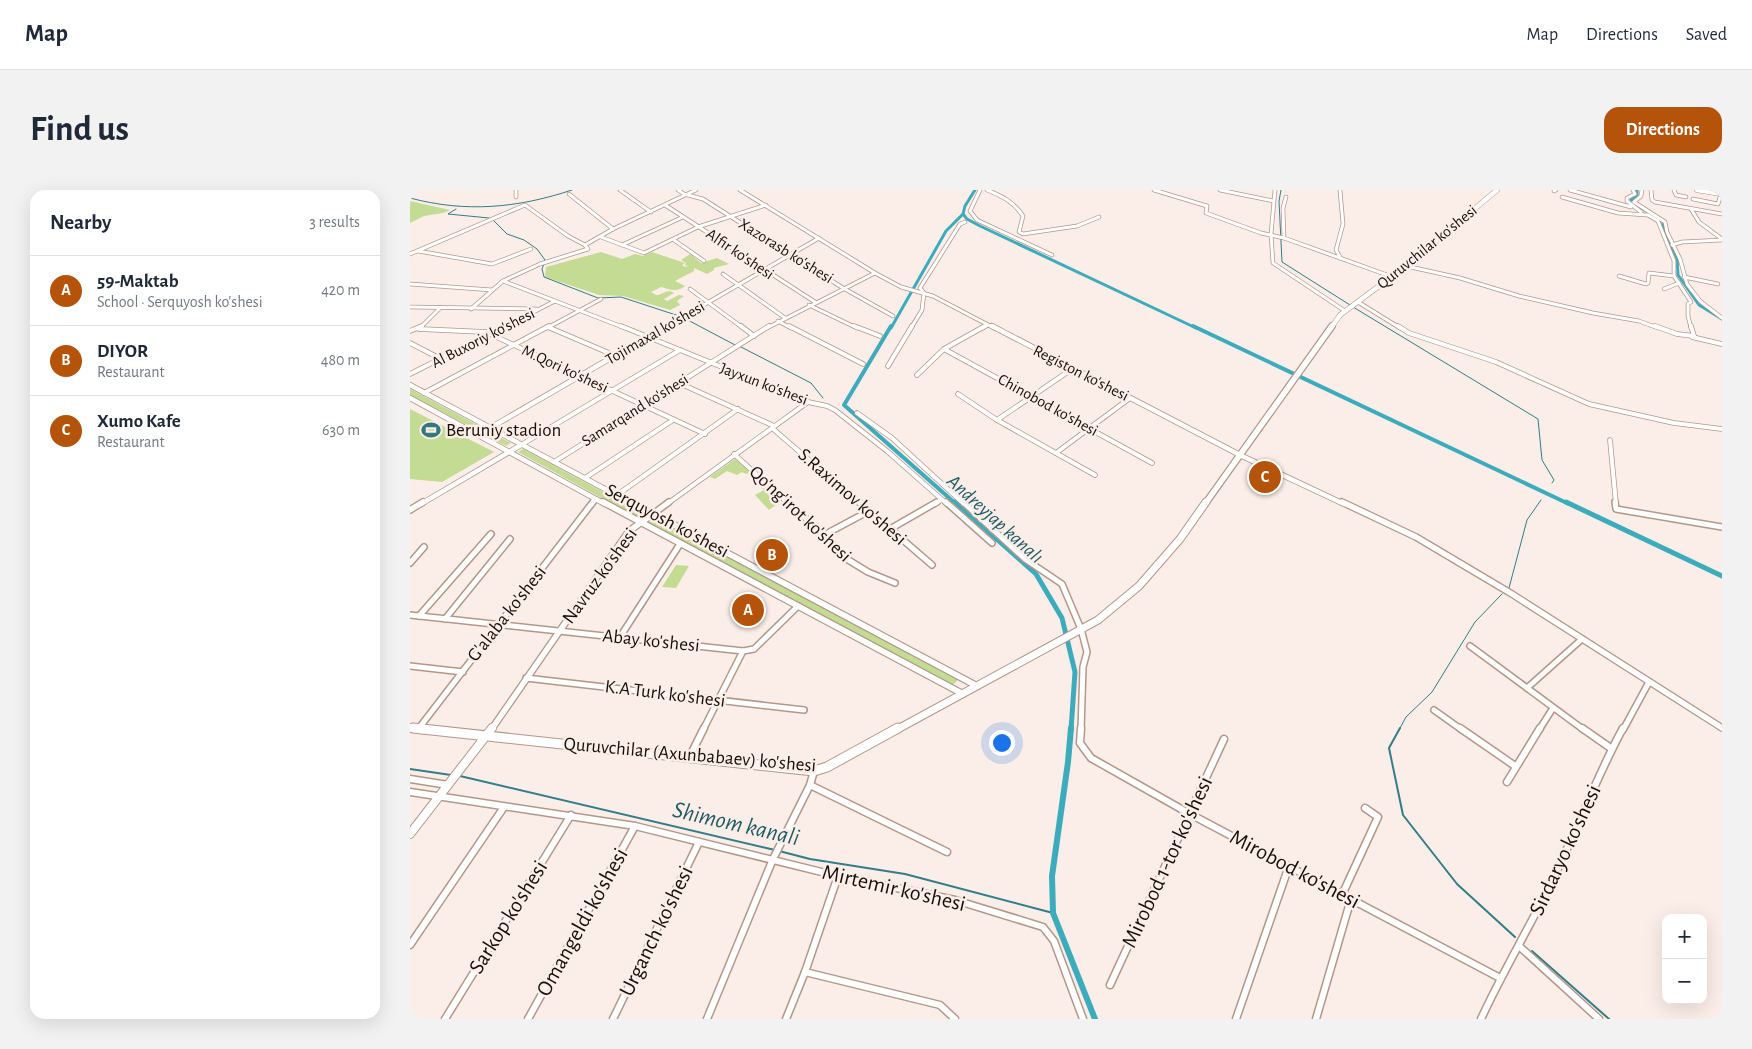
<!DOCTYPE html>
<meta charset="utf-8">
<style>
:root{--surface:#fff;--page:#f2f2f3;--text:#1f2937;--muted:#747a83;--line:#e0e1e3;--accent:#b45309}
body{margin:0;font-family:"Alegreya Sans",sans-serif;background:var(--page);color:var(--text)}
.controls{position:absolute;right:15px;bottom:15px;display:grid;overflow:hidden;border-radius:10px;box-shadow:0 5px 20px #0002}
.controls button{width:45px;height:45px;display:grid;place-items:center;padding:0;border:0;border-bottom:1px solid var(--line);background:var(--surface);color:var(--text);font:25px sans-serif}
.you{position:absolute;left:591px;top:552px;width:18px;height:18px;margin:-12px;border:4px solid #fff;border-radius:50%;background:#1a73e8;box-shadow:0 0 0 8px #1a73e833}
.badge{display:grid;place-items:center;width:32px;height:32px;border-radius:50%;background:var(--accent);color:#fff;font-size:16px;font-weight:700}
.pin{position:absolute;translate:-50% -50%;border:2px solid #fff;box-shadow:0 1px 5px #0006}
.list{margin:0;padding:0;list-style:none}
h2{display:flex;justify-content:space-between;align-items:center;height:65px;margin:0;padding:0 20px;font-size:21px}
h2 small{font-size:16px;font-weight:400;color:var(--muted)}
.list li{display:grid;grid-template-columns:32px 1fr auto;gap:15px;align-items:center;box-sizing:border-box;height:70px;padding:0 20px;border-top:1px solid var(--line)}
.list b{display:block;font-size:19px;white-space:nowrap}
.list p{margin:0;font-size:16px;white-space:nowrap;color:var(--muted)}
.list em{font-size:16px;font-style:normal;color:var(--muted)}
.map{position:relative;flex:none;width:1312px;height:829px;overflow:hidden;border-radius:15px}
header{display:flex;align-items:center;gap:30px;box-sizing:border-box;height:70px;padding:0 25px;background:var(--surface);border-bottom:1px solid var(--line)}
header strong{font-size:24px}
nav{display:flex;gap:28px;margin-inline-start:auto;font-size:18px}
.intro{display:flex;align-items:center;justify-content:space-between;box-sizing:border-box;height:120px;padding:0 30px}
h1{margin:0;font-size:35px}
.button{padding:12px 22px;border-radius:15px;background:var(--accent);color:#fff;font-size:18px;font-weight:700}
main{display:flex;gap:30px;padding:0 30px}
aside{flex:1;background:var(--surface);border-radius:15px;box-shadow:0 5px 20px #0002}
.map>svg:first-child{display:block}
</style>
<header>
<strong>Map</strong>
<nav><a>Map</a><a>Directions</a><a>Saved</a></nav>
</header>
<div class="intro"><h1>Find us</h1><a class="button">Directions</a></div>
<main>
<aside>
<h2>Nearby<small>3 results</small></h2>
<ul class="list">
<li><span class="badge">A</span><div><b>59-Maktab</b><p>School · Serquyosh ko'shesi</p></div><em>420 m</em></li>
<li><span class="badge">B</span><div><b>DIYOR</b><p>Restaurant</p></div><em>480 m</em></li>
<li><span class="badge">C</span><div><b>Xumo Kafe</b><p>Restaurant</p></div><em>630 m</em></li>
</ul>
</aside>
<div class="map">
<svg width="1312" height="829" viewBox="0 0 1312 829">
<rect width="100%" height="100%" fill="#fbeee8"/>
<g fill="#c4db93">
<polygon points="0,11 40,20 33,23 14,26 0,33"/>
<path d="M 191,62 L 212,69 L 225,64 L 233,66 L 242,62 L 275,73 L 272,75 L 275,77 L 278,76 L 275,75 L 276,73 L 271,70 L 280,64 L 291,73 L 307,68 L 319,74 L 304,78 L 304,80 L 297,84 L 284,78 L 284,81 L 265,91 L 275,96 C 267,103 259,99 251,97 L 241,102 L 246,105 C 252,105 258,98 264,103 L 254,109 L 257,111 L 269,105 L 274,106 L 267,111 L 270,115 L 260,120 L 213,106 L 189,105 L 135,87 L 136,77 Z"/>
<polygon points="0,199 101,253 96,256 0,205"/>
<polygon points="0,219 84,262 32,292 0,289"/>
<polygon points="113,259 232,323 226,327 108,262"/>
<polygon points="325,269 341,282 336,284 332,282 327,285 317,281 305,289 300,287"/>
<polygon points="351,291 371,311 359,320 345,305 354,300 347,293"/>
<polygon points="244,329 549,489 543,495 238,333"/>
<polygon points="266,375 279,376 266,398 252,397"/>
</g>
<g fill="none" stroke-linecap="round" stroke-linejoin="round">
<g stroke="#327d87" stroke-width="1">
<polyline points="871,0 869,11 872,72 940,115"/>
<path d="M 0,8 C 56,23 108,18 162,0"/>
<polyline points="46,19 38,24 79,28"/>
<polyline points="82,29 97,44 114,50 127,59 135,70"/>
<polyline points="134,74 132,79 134,87 188,108 211,107 269,126"/>
<polyline points="943,117 1128,229 1132,270 1144,290 1142,293"/>
<polyline points="274,128 325,155"/>
<polyline points="331,157 401,193 413,208"/>
<polyline points="1099,398 1117,330 1131,310"/>
<polyline points="989,540 996,527 1022,502 1065,432 1092,404"/>
</g>
<g stroke="#327d87" stroke-width="2">
<polyline points="990,538 979,558 993,625 1047,694 1105,747"/>
<polyline points="0,579 41,585"/>
<polyline points="50,586 365,660"/>
<polyline points="369,661 400,669 495,684 643,723"/>
<polyline points="1122,761 1199,829"/>
</g>
<g stroke="#3cacbc" stroke-width="3">
<polyline points="1227,0 1227,5 1221,10 1242,25"/>
<polyline points="553,24 557,29 570,36 786,138"/>
<polyline points="1250,29 1253,32 1253,40 1267,68 1268,85 1289,115 1312,129"/>
<polyline points="481,138 536,41 553,24 555,16 565,0"/>
</g>
<g stroke="#3cacbc" stroke-width="4">
<polyline points="481,136 434,215 546,314"/>
<polyline points="783,136 1159,314"/>
</g>
<g stroke="#3cacbc" stroke-width="5">
<polyline points="545,312 626,384 652,428 665,482 661,540"/>
<polyline points="1156,312 1312,386"/>
</g>
<polyline stroke="#3cacbc" stroke-width="6" points="661,538 658,572 642,686 643,723 685,829"/>
<g stroke="#b49789" stroke-width="4.5">
<g id="minor-far3">
<polyline points="106,0 106,7"/>
<polyline points="210,0 241,22"/>
<polyline points="268,0 274,4 293,9 433,98 483,126"/>
<polyline points="570,0 560,21 567,30 642,65"/>
<path d="M 577,0 C 592,6 604,12 613,26 L 609,42 L 613,44 L 667,36 L 689,27"/>
<polyline points="744,0 797,16 796,23 851,43 874,48"/>
<polyline points="810,0 863,11"/>
<polyline points="865,0 861,44 863,73 935,121"/>
<polyline points="930,0 933,34 926,60 930,67"/>
<polyline points="1160,0 1221,17"/>
<polyline points="1223,0 1225,4 1217,8 1217,11 1231,22"/>
<polyline points="1232,0 1231,6 1224,12 1255,32 1257,42 1270,69 1277,94 1290,111 1312,128"/>
<polyline points="1241,0 1242,10 1245,12 1312,24"/>
<polyline points="1264,0 1266,5 1276,7"/>
<polyline points="1144,1 1146,0"/>
<polyline points="159,4 203,39"/>
<polyline points="876,7 873,18 874,48 980,86"/>
<polyline points="1152,7 1208,23 1237,25"/>
<polyline points="1283,9 1308,14 1311,4"/>
<polyline points="255,15 405,112"/>
<polyline points="1281,19 1289,32 1312,49"/>
<polyline points="1238,25 1248,31 1264,71 1264,86"/>
<polyline points="191,47 234,63 288,37 356,15"/>
<polyline points="264,50 294,71"/>
<polyline points="175,55 203,39 286,0"/>
<polyline points="212,55 273,27"/>
<polyline points="1262,55 1272,52 1312,50"/>
<polyline points="8,61 82,74 121,59"/>
<polyline points="0,64 115,15 158,46 175,55 178,59 130,74 93,91 61,119"/>
<polyline points="996,76 1050,88 1109,106 1183,123 1229,131 1248,138"/>
<polyline points="313,84 375,128"/>
<polyline points="1209,86 1236,94 1238,93 1239,83 1264,86 1281,112 1278,114 1278,126 1281,138"/>
<polyline points="1274,87 1308,94"/>
<polyline points="93,91 215,138"/>
<polyline points="0,94 82,100"/>
<polyline points="280,99 333,138"/>
<polyline points="1254,99 1269,93"/>
<polyline points="948,112 990,138"/>
<polyline points="399,115 447,138"/>
<polyline points="0,117 127,119"/>
<polyline points="368,131 381,138"/>
<polyline points="10,138 30,118"/>
<polyline points="92,138 145,111"/>
<polyline points="137,138 191,109"/>
<polyline points="357,138 465,83"/>
<polyline points="501,138 512,120 514,103 510,98 550,34 555,32"/>
<polyline points="573,138 578,135"/>
</g>
</g>
<g stroke="#b49789" stroke-width="5.5">
<g id="minor-far2">
<polyline points="211,136 398,212 417,216 425,220 477,261 537,314"/>
<polyline points="331,136 344,146"/>
<polyline points="379,136 453,174"/>
<polyline points="444,136 470,146"/>
<polyline points="988,136 999,143 1086,172 1179,214 1264,233 1312,239"/>
<polyline points="1245,136 1267,144 1284,146 1281,136"/>
<polyline points="138,137 206,166"/>
<polyline points="9,139 76,142 295,244"/>
<polyline points="0,141 12,136"/>
<polyline points="1282,147 1312,154"/>
<polyline points="0,153 31,169"/>
<polyline points="534,159 742,273"/>
<polyline points="478,176 502,136"/>
<polyline points="0,184 95,136"/>
<polyline points="507,185 534,159 575,136"/>
<polyline points="269,193 364,236"/>
<polyline points="14,203 139,136"/>
<polyline points="548,204 587,230 685,285"/>
<polyline points="447,223 482,248 554,314"/>
<polyline points="587,230 662,179"/>
<polyline points="362,238 450,314"/>
<polyline points="1200,250 1206,314"/>
<polyline points="111,255 270,160"/>
<polyline points="646,263 720,208"/>
<polyline points="324,264 379,314"/>
<polyline points="144,272 359,136"/>
<polyline points="175,288 263,230"/>
<polyline points="207,305 328,219"/>
<polyline points="182,314 186,309"/>
<polyline points="257,314 398,212"/>
<polyline points="525,314 531,310"/>
</g>
</g>
<g stroke="#b49789" stroke-width="8">
<g id="minor-far1">
<polyline points="378,312 414,345 435,368 458,382 485,393"/>
<polyline points="449,312 522,375"/>
<polyline points="536,312 582,353"/>
<polyline points="553,312 615,369 652,394 671,439 677,462 673,477 671,540"/>
<polyline points="1205,312 1206,319 1312,337"/>
<polyline points="243,324 259,312"/>
<polyline points="480,339 527,312"/>
<polyline points="414,345 459,321"/>
<polyline points="0,373 14,357"/>
<polyline points="0,425 333,461"/>
<polyline points="9,426 81,344"/>
<polyline points="35,429 100,349"/>
<polyline points="210,447 270,354"/>
<polyline points="1060,456 1174,540"/>
<polyline points="0,476 53,482"/>
<polyline points="116,488 394,520"/>
<polyline points="1117,498 1172,449"/>
<polyline points="1024,520 1052,540"/>
<polyline points="9,538 183,312"/>
<polyline points="293,540 333,461 344,459 388,416"/>
<polyline points="1129,540 1143,518"/>
<polyline points="1213,540 1239,492"/>
</g>
</g>
<g stroke="#b49789" stroke-width="9">
<g id="minor">
<polyline points="671,538 670,553 681,568 780,624 1090,788"/>
<polyline points="1050,538 1105,576"/>
<polyline points="1172,538 1202,559"/>
<polyline points="279,568 294,538"/>
<polyline points="0,589 38,595"/>
<polyline points="1097,592 1130,538"/>
<polyline points="400,595 537,662"/>
<polyline points="0,602 225,636 428,686 545,710 633,737 644,751 673,829"/>
<polyline points="932,705 968,627 955,618"/>
<polyline points="0,755 94,617"/>
<polyline points="1109,756 1189,829"/>
<polyline points="395,782 530,815 545,829"/>
<polyline points="700,795 814,549"/>
<polyline points="35,829 161,625"/>
<polyline points="118,829 225,636"/>
<polyline points="203,829 289,652"/>
<polyline points="297,829 363,669 400,595 404,581"/>
<polyline points="376,829 395,782 428,686"/>
<polyline points="826,829 879,676"/>
<polyline points="906,829 941,709"/>
<path d="M 1071,829 C 1093,781 1121,735 1144,687 C 1168,637 1187,586 1213,538"/>
</g>
</g>
<g stroke="#b49789" stroke-width="4.5">
<g id="tertiary-far3">
<polyline points="330,0 465,83 491,97 523,106 584,138"/>
<polyline points="254,138 409,48"/>
</g>
</g>
<g stroke="#b49789" stroke-width="6">
<g id="tertiary-far2">
<polyline points="582,136 832,266 934,314"/>
<polyline points="0,195 223,314"/>
<polyline points="0,208 195,314"/>
<polyline points="80,238 256,136"/>
<polyline points="11,314 111,255"/>
</g>
</g>
<g stroke="#b49789" stroke-width="8">
<g id="tertiary-far1">
<polyline points="193,312 553,504"/>
<polyline points="221,312 567,496"/>
<polyline points="932,312 1006,347 1102,404 1312,538"/>
<polyline points="0,320 13,312"/>
<polyline points="81,540 219,341 243,324"/>
</g>
</g>
<g stroke="#b49789" stroke-width="10">
<polyline id="tertiary" points="0,644 82,538"/>
</g>
<g stroke="#b49789" stroke-width="5.5">
<g id="secondary-far3">
<polyline points="1287,0 1312,4"/>
<polyline points="921,138 930,125 996,76 1087,0"/>
</g>
</g>
<g stroke="#b49789" stroke-width="8">
<polyline id="secondary-far2" points="795,314 922,136"/>
</g>
<g stroke="#b49789" stroke-width="9">
<g id="secondary-far1">
<polyline points="0,538 14,540"/>
<polyline points="486,540 688,430 729,396 770,349 796,312"/>
</g>
</g>
<g stroke="#b49789" stroke-width="11">
<polyline id="secondary" points="3,538 404,581 417,577 488,538"/>
</g>
<use href="#minor-far3" stroke="#fff" stroke-width="3"/>
<use href="#minor-far2" stroke="#fff" stroke-width="4"/>
<use href="#minor-far1" stroke="#fff" stroke-width="5"/>
<use href="#minor" stroke="#fff" stroke-width="6"/>
<use href="#tertiary-far3" stroke="#fff" stroke-width="3"/>
<use href="#tertiary-far2" stroke="#fff" stroke-width="4.5"/>
<use href="#tertiary-far1" stroke="#fff" stroke-width="5.5"/>
<use href="#tertiary" stroke="#fff" stroke-width="8"/>
<use href="#secondary-far3" stroke="#fff" stroke-width="4.5"/>
<use href="#secondary-far2" stroke="#fff" stroke-width="5.5"/>
<use href="#secondary-far1" stroke="#fff" stroke-width="7"/>
<use href="#secondary" stroke="#fff" stroke-width="9"/>
</g>
<defs>
<g id="stadium-bare" transform="scale(1.5)"><path d="M0-5a6.5 5 0 1 0 0 10a6.5 5 0 1 0 0-10ZM-3.5-1.8h7v3.6h-7Z" fill="#30797f" stroke="#fbeee8" stroke-width="2.5" paint-order="stroke"/></g>
</defs>
<g fill-rule="evenodd">
<use href="#stadium-bare" x="21" y="240"/>
</g>
<g text-anchor="middle" dominant-baseline="central" stroke-width="5" stroke-linejoin="round" paint-order="stroke">
<g font-size="16" fill="#190f0a" stroke="#fbeee8">
<text transform="translate(1017 57) rotate(-39)">Quruvchilar ko'shesi</text>
<text transform="translate(376 61) rotate(32)">Xazorasb ko'shesi</text>
<text transform="translate(330 64) rotate(34)">Alfir ko'shesi</text>
<text transform="translate(245 143) rotate(-30)">Tojimaxal ko'shesi</text>
<text transform="translate(73 148) rotate(-27)">Al Buxoriy ko'shesi</text>
<text transform="translate(155 179) rotate(25)">M.Qori ko'shesi</text>
<text transform="translate(671 183) rotate(27)">Registon ko'shesi</text>
<text transform="translate(354 194) rotate(21)">Jayxun ko'shesi</text>
<text transform="translate(638 215) rotate(29)">Chinobod ko'shesi</text>
<text transform="translate(225 220) rotate(-32)">Samarqand ko'shesi</text>
</g>
<g font-size="19" fill="#190f0a" stroke="#fbeee8" text-anchor="start">
<text x="36" y="240">Beruniy stadion</text>
</g>
<g font-size="19" fill="#190f0a" stroke="#fbeee8">
<text transform="translate(442 307) rotate(41)">S.Raximov ko'shesi</text>
<text transform="translate(390 324) rotate(43)">Qo'ng'irot ko'shesi</text>
<text transform="translate(257 331) rotate(28)">Serquyosh ko'shesi</text>
<text transform="translate(190 386) rotate(-54)">Navruz ko'shesi</text>
<text transform="translate(97 424) rotate(-52)">G'alaba ko'shesi</text>
<text transform="translate(241 451) rotate(6)">Abay ko'shesi</text>
<text transform="translate(255 504) rotate(7)">K.A Turk ko'shesi</text>
<text transform="translate(280 565) rotate(5)">Quruvchilar (Axunbabaev) ko'shesi</text>
</g>
<g font-size="20" font-style="italic" fill="#1f5b64" stroke="#fbeee8">
<text transform="translate(585 329) rotate(42)">Andreyjap kanalı</text>
</g>
<g font-size="22" fill="#190f0a" stroke="#fbeee8">
<text transform="translate(1155 660) rotate(-65)">Sirdaryo ko'shesi</text>
<text transform="translate(757 672) rotate(-65)">Mirobod 1-tor ko'shesi</text>
<text transform="translate(885 679) rotate(28)">Mirobod ko'shesi</text>
<text transform="translate(484 698) rotate(13)">Mirtemir ko'shesi</text>
<text transform="translate(98 727) rotate(-58)">Sarkop ko'shesi</text>
<text transform="translate(172 732) rotate(-61)">Omangeldi ko'shesi</text>
<text transform="translate(246 741) rotate(-64)">Urganch ko'shesi</text>
</g>
<g font-size="24" font-style="italic" fill="#1f5b64" stroke="#fbeee8">
<text transform="translate(326 634) rotate(13)">Shimom kanali</text>
</g>
</g>
</svg>
<div class="controls">
<button>+</button>
<button>−</button>
</div>
<div class="you"></div>
<div class="pin badge" style="left:338px;top:420px">A</div>
<div class="pin badge" style="left:362px;top:365px">B</div>
<div class="pin badge" style="left:855px;top:287px">C</div>
</div>
</main>
